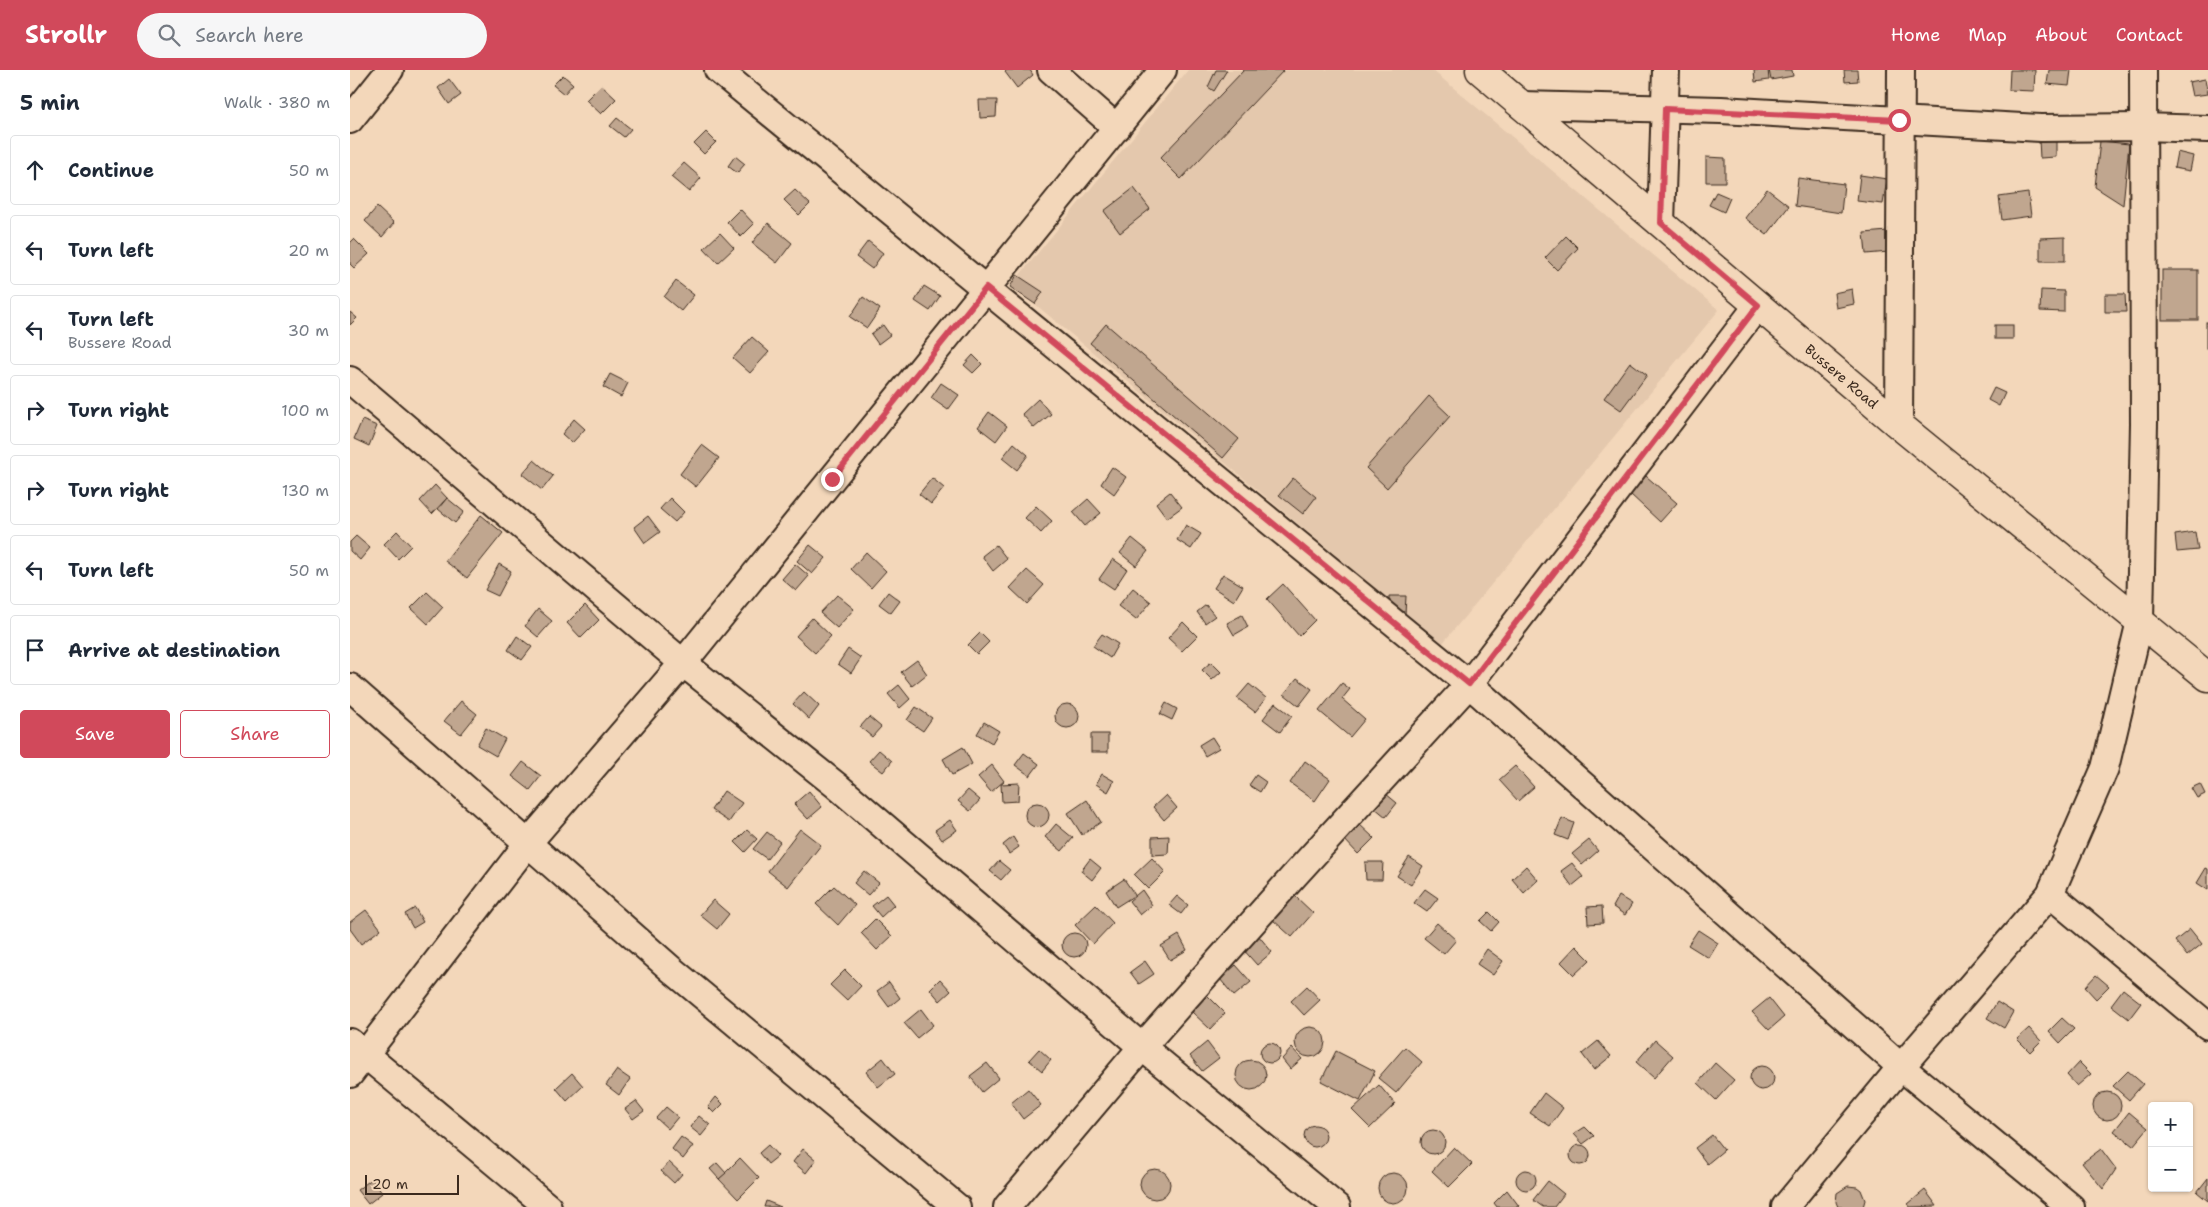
<!DOCTYPE html>
<meta charset="utf-8">
<style>
:root{--surface:#fff;--page:#f6f6f7;--text:#1f2937;--muted:#747a83;--line:#e0e1e3;--accent:#d1495b}
body{margin:0;font-family:"Shantell Sans",sans-serif;background:var(--page);color:var(--text)}
.controls{position:absolute;right:15px;bottom:15px;display:grid;overflow:hidden;border-radius:5px;box-shadow:0 1px 4px #0004}
.controls button{width:45px;height:45px;display:grid;place-items:center;padding:0;border:0;border-bottom:1px solid var(--line);background:var(--surface);color:var(--text);font:25px sans-serif}
.scale{position:absolute;left:15px;bottom:12px;width:94px;box-sizing:border-box;padding-left:5px;border:2px solid #3b2a1e;border-top:0;font-size:14px;line-height:18px;white-space:nowrap;color:#3b2a1e;-webkit-text-stroke:4px #f3d7ba;paint-order:stroke}
.stop{position:absolute;width:15px;height:15px;margin:-11px;border:4px solid #d1495b;border-radius:50%;background:#fff}
.stop.end{background:#d1495b;border-color:#fff;box-shadow:0 1px 5px #0008}
.list{margin:0;padding:0;list-style:none}
h2{display:flex;justify-content:space-between;align-items:center;height:65px;margin:0;padding:0 20px;font-size:21px}
h2 small{font-size:16px;font-weight:400;color:var(--muted)}
.list li{display:grid;grid-template-columns:32px 1fr auto;gap:15px;align-items:center;box-sizing:border-box;height:70px;margin:0 10px 10px;padding:0 10px;border:1px solid var(--line);border-radius:5px}
.list b{display:block;font-size:19px;white-space:nowrap}
.list p{margin:0;font-size:16px;white-space:nowrap;color:var(--muted)}
.list em{font-size:16px;font-style:normal;color:var(--muted)}
.actions{display:flex;gap:10px;padding:15px 20px}
.actions a{flex:1;padding:11px 0;border:1px solid var(--accent);border-radius:5px;text-align:center;font-size:18px;color:var(--accent)}
.actions .main{background:var(--accent);color:#fff}
.icon{flex:none;width:28px;height:28px;fill:none;stroke:currentColor;stroke-width:2;stroke-linecap:round;stroke-linejoin:round}
.map{position:relative;flex:none;width:1858px;height:1137px;overflow:hidden}
header{display:flex;align-items:center;gap:30px;box-sizing:border-box;height:70px;padding:0 25px;background:var(--accent);color:#fff}
header strong{font-size:24px}
nav{display:flex;gap:28px;margin-inline-start:auto;font-size:18px}
.search{width:350px;height:45px;background:var(--page);display:flex;align-items:center;gap:12px;box-sizing:border-box;padding:0 18px;border-radius:28px;color:var(--muted);font-size:19px}
main{display:flex}
aside{flex:1;background:var(--surface)}
.map>svg:first-child{display:block}
</style>
<header>
<strong>Strollr</strong>
<div class="search"><svg class="icon" aria-label="search" viewBox="0 0 24 24"><circle cx="10" cy="10" r="6"/><path d="M15 15l6 6"/></svg>Search here</div>
<nav><a>Home</a><a>Map</a><a>About</a><a>Contact</a></nav>
</header>
<main>
<aside>
<h2>5 min<small>Walk · 380 m</small></h2>
<ul class="list">
<li><svg class="icon" aria-label="ahead" viewBox="0 0 24 24"><path d="M12 20V5M6 11l6-6 6 6"/></svg><div><b>Continue</b></div><em>50 m</em></li>
<li><svg class="icon" aria-label="left" viewBox="0 0 24 24"><path d="M17 20v-9H6M10 6l-5 5 5 5"/></svg><div><b>Turn left</b></div><em>20 m</em></li>
<li><svg class="icon" aria-label="left" viewBox="0 0 24 24"><path d="M17 20v-9H6M10 6l-5 5 5 5"/></svg><div><b>Turn left</b><p>Bussere Road</p></div><em>30 m</em></li>
<li><svg class="icon" aria-label="right" viewBox="0 0 24 24"><path d="M7 20v-9h11M14 6l5 5-5 5"/></svg><div><b>Turn right</b></div><em>100 m</em></li>
<li><svg class="icon" aria-label="right" viewBox="0 0 24 24"><path d="M7 20v-9h11M14 6l5 5-5 5"/></svg><div><b>Turn right</b></div><em>130 m</em></li>
<li><svg class="icon" aria-label="left" viewBox="0 0 24 24"><path d="M17 20v-9H6M10 6l-5 5 5 5"/></svg><div><b>Turn left</b></div><em>50 m</em></li>
<li><svg class="icon" aria-label="arrive" viewBox="0 0 24 24"><path d="M6 21V4h12l-3 4 3 4H6"/></svg><div><b>Arrive at destination</b></div></li>
</ul>
<div class="actions"><a class="main">Save</a><a>Share</a></div>
</aside>
<div class="map">
<svg width="1858" height="1137" viewBox="0 0 1858 1137">
<rect width="100%" height="100%" fill="#f3d7ba"/>
<filter id="ink" filterUnits="userSpaceOnUse"><feTurbulence type="fractalNoise" baseFrequency=".02" numOctaves="2"/><feDisplacementMap in="SourceGraphic" scale="10" xChannelSelector="R" yChannelSelector="G"/><feConvolveMatrix kernelMatrix="1 2 1 2 8 2 1 2 1" color-interpolation-filters="sRGB"/></filter>
<g filter="url(#ink)">
<polygon fill="#e4c8ad" points="838,0 1082,0 1369,240 1092,574 685,234 660,217"/>
<g fill="#c0a68f" stroke="#3b2a1e">
<polygon points="657,0 680,0 683,5 667,18 655,2"/>
<polygon points="866,0 877,0 864,21 858,17"/>
<polygon points="894,0 934,0 831,109 810,88"/>
<polygon points="1404,0 1418,0 1419,10 1405,12"/>
<polygon points="1419,0 1442,0 1443,6 1421,10"/>
<polygon points="1494,0 1507,0 1508,11 1495,12"/>
<polygon points="1660,0 1685,0 1684,21 1659,20"/>
<polygon points="1699,0 1721,0 1719,16 1697,14"/>
<polygon points="213,5 223,14 214,24 203,15"/>
<polygon points="99,9 111,25 99,34 88,18"/>
<polygon points="1855,9 1858,24 1842,26 1839,12"/>
<polygon points="251,15 266,29 251,44 236,30"/>
<polygon points="629,30 647,30 646,47 630,48"/>
<polygon points="267,48 281,59 274,67 260,56"/>
<polygon points="356,62 366,72 354,84 344,74"/>
<polygon points="1706,69 1706,87 1690,88 1689,70"/>
<polygon points="1750,71 1779,74 1773,135 1745,117"/>
<polygon points="1827,82 1843,86 1840,101 1824,98"/>
<polygon points="385,86 395,94 387,103 378,96"/>
<polygon points="1356,87 1375,88 1375,112 1356,112"/>
<polygon points="334,93 351,108 339,122 321,107"/>
<polygon points="1510,105 1537,109 1533,134 1507,131"/>
<polygon points="1448,108 1494,114 1491,143 1445,136"/>
<polygon points="784,118 800,139 770,163 754,141"/>
<polygon points="1417,119 1439,136 1417,165 1395,148"/>
<polygon points="445,120 460,134 449,145 434,130"/>
<polygon points="1366,122 1380,128 1374,142 1359,135"/>
<polygon points="1678,123 1681,146 1652,150 1649,127"/>
<polygon points="27,137 44,153 32,167 15,151"/>
<polygon points="390,139 404,154 391,167 377,152"/>
<polygon points="418,153 442,173 427,193 402,173"/>
<polygon points="1538,161 1539,182 1516,184 1514,163"/>
<polygon points="370,163 384,178 368,193 354,178"/>
<polygon points="1216,166 1228,178 1207,200 1195,188"/>
<polygon points="1715,167 1715,191 1690,191 1690,168"/>
<polygon points="4,169 19,184 4,198 0,194 0,173"/>
<polygon points="518,171 533,183 522,199 506,187"/>
<rect x="1812" y="200" width="36" height="50"/>
<polygon points="667,205 693,222 685,234 660,217"/>
<polygon points="326,211 344,225 331,241 314,227"/>
<polygon points="574,216 590,226 580,241 565,231"/>
<polygon points="1502,219 1504,234 1486,238 1484,223"/>
<polygon points="1691,220 1714,221 1714,242 1690,241"/>
<polygon points="1755,224 1775,224 1776,242 1755,242"/>
<polygon points="513,227 530,239 517,258 500,247"/>
<polygon points="0,242 7,248 0,255"/>
<rect x="1856" y="252" width="2" height="26"/>
<polygon points="756,254 889,369 873,388 740,273"/>
<polygon points="533,255 540,265 528,274 521,264"/>
<rect x="1645" y="255" width="18" height="14"/>
<polygon points="402,267 419,282 400,303 383,288"/>
<polygon points="623,285 632,294 623,303 614,295"/>
<polygon points="1280,292 1297,305 1271,340 1254,328"/>
<polygon points="260,304 278,313 271,327 253,317"/>
<polygon points="591,313 609,325 598,340 581,328"/>
<polygon points="1644,318 1655,323 1649,336 1638,330"/>
<polygon points="1079,326 1100,346 1037,418 1016,398"/>
<polygon points="688,329 701,344 684,358 672,344"/>
<polygon points="639,342 657,356 646,371 628,357"/>
<polygon points="224,349 235,359 222,373 212,364"/>
<polygon points="12,350 27,356 19,376 4,369"/>
<polygon points="664,373 678,385 667,400 652,388"/>
<polygon points="352,375 369,388 346,417 330,404"/>
<polygon points="184,390 203,406 192,420 172,404"/>
<polygon points="762,397 776,407 764,424 751,414"/>
<polygon points="1296,406 1327,433 1310,452 1280,424"/>
<polygon points="582,408 594,418 581,434 569,424"/>
<polygon points="943,408 966,427 953,444 929,425"/>
<polygon points="85,415 97,428 82,444 70,431"/>
<polygon points="820,422 832,437 817,448 806,433"/>
<polygon points="97,428 114,442 105,453 88,439"/>
<polygon points="320,428 334,442 325,452 310,439"/>
<polygon points="738,429 751,443 735,456 723,442"/>
<polygon points="686,436 702,451 691,463 675,448"/>
<polygon points="131,445 153,463 117,508 95,491"/>
<polygon points="298,446 310,462 295,473 284,457"/>
<polygon points="836,455 851,464 841,479 827,470"/>
<polygon points="47,461 61,476 48,489 34,474"/>
<polygon points="1845,462 1848,480 1827,482 1825,465"/>
<polygon points="6,466 20,478 10,490 0,481 0,472"/>
<polygon points="782,468 798,481 786,496 770,483"/>
<polygon points="460,475 476,488 462,504 447,491"/>
<polygon points="646,475 657,489 643,501 632,486"/>
<polygon points="516,482 536,501 521,518 501,499"/>
<polygon points="763,489 777,499 764,519 749,509"/>
<polygon points="149,494 161,501 148,526 135,520"/>
<polygon points="445,494 459,506 446,521 432,509"/>
<polygon points="677,500 694,515 677,534 660,518"/>
<polygon points="873,504 893,516 884,531 864,518"/>
<polygon points="933,514 965,550 949,566 917,529"/>
<polygon points="783,518 801,532 786,550 768,536"/>
<polygon points="77,522 93,537 78,554 61,538"/>
<polygon points="538,522 550,531 541,543 529,534"/>
<polygon points="487,525 504,539 487,558 470,543"/>
<polygon points="1039,526 1056,526 1055,544 1039,544"/>
<polygon points="235,535 249,550 231,568 217,553"/>
<polygon points="856,535 865,546 855,553 847,542"/>
<polygon points="188,539 202,551 188,567 175,556"/>
<polygon points="892,545 898,557 884,565 877,553"/>
<polygon points="462,548 481,566 465,583 446,566"/>
<polygon points="833,552 847,566 832,581 818,568"/>
<polygon points="630,563 639,572 627,584 618,575"/>
<polygon points="752,564 768,574 760,588 743,576"/>
<polygon points="167,566 182,577 172,590 158,580"/>
<polygon points="498,579 511,588 501,603 488,594"/>
<polygon points="567,590 577,604 562,616 551,602"/>
<polygon points="861,592 871,602 862,610 852,600"/>
<polygon points="947,608 962,619 949,636 934,624"/>
<polygon points="992,613 1000,619 992,629 1015,649 1000,667 969,641"/>
<polygon points="899,614 916,628 905,642 887,628"/>
<polygon points="549,615 560,629 550,638 538,624"/>
<polygon points="454,622 469,636 459,649 443,634"/>
<polygon points="111,631 127,644 111,664 94,651"/>
<polygon points="816,633 827,639 822,650 810,644"/>
<polygon points="925,633 942,646 930,662 913,649"/>
<circle cx="717" cy="646" r="12"/>
<polygon points="566,637 582,648 573,661 557,650"/>
<polygon points="519,647 531,657 522,667 510,657"/>
<polygon points="634,652 649,661 642,673 627,664"/>
<polygon points="136,658 155,669 146,686 127,675"/>
<rect x="741" y="664" width="17" height="18"/>
<polygon points="862,667 869,678 855,686 849,675"/>
<polygon points="613,677 622,694 602,705 593,689"/>
<polygon points="529,680 542,691 533,702 519,691"/>
<polygon points="674,683 689,694 680,706 665,695"/>
<polygon points="955,691 980,709 965,731 940,713"/>
<polygon points="173,692 191,706 180,720 162,706"/>
<polygon points="642,695 654,711 641,722 628,707"/>
<polygon points="1165,696 1184,717 1168,731 1149,710"/>
<polygon points="752,704 764,711 758,722 746,714"/>
<polygon points="906,705 916,712 910,722 899,715"/>
<polygon points="669,713 668,731 652,732 651,714"/>
<polygon points="1850,714 1855,724 1847,728 1841,718"/>
<polygon points="1030,719 1047,733 1036,747 1019,733"/>
<polygon points="618,720 630,730 620,741 608,731"/>
<polygon points="374,721 392,733 379,752 361,740"/>
<polygon points="459,721 472,737 458,749 444,734"/>
<polygon points="816,725 827,738 814,750 803,737"/>
<polygon points="737,730 751,752 732,765 718,743"/>
<circle cx="687" cy="745" r="12"/>
<polygon points="1212,748 1224,753 1218,770 1205,765"/>
<polygon points="600,750 607,760 592,770 585,760"/>
<polygon points="1008,753 1024,768 1008,784 993,768"/>
<polygon points="706,754 723,768 712,781 695,767"/>
<polygon points="450,759 471,775 438,817 418,801"/>
<polygon points="397,760 407,769 395,782 385,772"/>
<polygon points="417,762 430,772 417,789 403,779"/>
<polygon points="819,766 818,784 802,785 802,767"/>
<polygon points="663,767 669,777 659,784 653,775"/>
<polygon points="1239,770 1248,781 1232,795 1222,784"/>
<polygon points="1059,787 1073,796 1061,815 1047,806"/>
<polygon points="802,788 815,802 798,819 784,805"/>
<polygon points="740,789 751,798 742,810 731,801"/>
<polygon points="649,791 660,800 651,810 640,801"/>
<polygon points="1015,792 1033,792 1032,810 1016,810"/>
<polygon points="1222,793 1233,807 1222,816 1211,801"/>
<polygon points="1176,796 1188,810 1174,823 1162,809"/>
<polygon points="1856,798 1858,799 1858,820 1847,813"/>
<polygon points="514,801 529,813 518,825 504,813"/>
<polygon points="774,809 785,825 766,837 756,821"/>
<polygon points="484,816 505,835 488,855 466,834"/>
<polygon points="1075,819 1088,828 1077,842 1064,833"/>
<polygon points="792,820 802,835 790,845 779,831"/>
<polygon points="536,825 544,835 531,847 522,836"/>
<polygon points="827,826 838,835 831,844 819,835"/>
<polygon points="945,826 963,843 942,867 923,850"/>
<polygon points="1269,826 1282,834 1275,845 1263,837"/>
<polygon points="363,830 379,844 367,859 350,845"/>
<polygon points="746,835 763,853 743,874 725,855"/>
<polygon points="1252,836 1253,853 1238,854 1237,837"/>
<polygon points="65,838 73,852 63,858 55,844"/>
<polygon points="16,840 31,859 11,874 0,859 0,852"/>
<polygon points="1139,842 1149,852 1141,861 1130,851"/>
<polygon points="525,849 542,866 527,880 511,863"/>
<polygon points="1087,853 1106,870 1094,884 1074,868"/>
<polygon points="1840,859 1852,874 1837,886 1825,871"/>
<polygon points="1348,860 1368,873 1359,888 1338,875"/>
<circle cx="724" cy="875" r="12"/>
<polygon points="829,865 837,880 820,890 811,876"/>
<polygon points="908,865 922,882 907,895 892,878"/>
<polygon points="1226,876 1240,890 1224,905 1211,892"/>
<polygon points="1137,879 1153,891 1143,905 1127,894"/>
<polygon points="795,891 804,904 789,914 780,902"/>
<polygon points="886,895 901,912 884,926 870,909"/>
<polygon points="495,900 511,916 497,931 480,915"/>
<polygon points="1746,905 1759,916 1746,929 1735,917"/>
<polygon points="590,909 601,921 590,931 580,919"/>
<polygon points="539,912 550,928 539,937 527,921"/>
<polygon points="957,916 970,930 954,945 941,931"/>
<polygon points="1773,919 1791,933 1779,949 1761,935"/>
<polygon points="857,925 875,943 860,959 842,942"/>
<polygon points="1419,928 1434,947 1419,960 1402,942"/>
<polygon points="1647,932 1663,942 1654,958 1637,948"/>
<polygon points="571,939 583,955 567,968 554,953"/>
<polygon points="1712,948 1724,959 1710,973 1699,961"/>
<circle cx="960" cy="972" r="15"/>
<polygon points="1679,958 1691,971 1680,982 1667,969"/>
<polygon points="1305,970 1323,986 1304,1008 1286,992"/>
<polygon points="1248,971 1261,986 1244,1000 1232,984"/>
<polygon points="857,972 869,988 852,1001 840,986"/>
<circle cx="920" cy="983" r="10"/>
<polygon points="1055,977 1072,992 1046,1023 1028,1008"/>
<polygon points="942,978 952,989 940,999 932,989"/>
<polygon points="689,979 701,990 692,1001 679,990"/>
<polygon points="986,981 1025,1001 1010,1031 971,1011"/>
<polygon points="533,988 545,1004 528,1017 516,1002"/>
<circle cx="901" cy="1005" r="15"/>
<polygon points="1729,992 1741,1004 1727,1016 1717,1005"/>
<polygon points="637,993 649,1008 632,1022 620,1006"/>
<polygon points="1365,993 1384,1010 1366,1030 1348,1013"/>
<circle cx="1412" cy="1008" r="12"/>
<polygon points="267,1000 280,1009 269,1025 256,1015"/>
<polygon points="1778,1001 1793,1014 1779,1030 1763,1016"/>
<polygon points="222,1003 233,1016 217,1031 206,1018"/>
<polygon points="1029,1015 1045,1034 1020,1058 1002,1040"/>
<polygon points="678,1019 691,1035 673,1049 661,1033"/>
<circle cx="1757" cy="1036" r="14"/>
<polygon points="1194,1023 1213,1038 1200,1056 1180,1043"/>
<polygon points="366,1027 373,1034 364,1043 358,1037"/>
<polygon points="286,1031 294,1041 283,1049 275,1039"/>
<polygon points="316,1037 328,1047 318,1059 306,1048"/>
<polygon points="1779,1042 1798,1058 1783,1076 1764,1061"/>
<polygon points="349,1046 360,1055 351,1066 340,1057"/>
<circle cx="965" cy="1066" r="11"/>
<polygon points="1235,1057 1244,1066 1233,1074 1224,1064"/>
<circle cx="1083" cy="1072" r="12"/>
<polygon points="1362,1065 1374,1080 1357,1094 1345,1078"/>
<polygon points="331,1067 343,1076 333,1089 322,1079"/>
<polygon points="418,1075 428,1086 418,1094 409,1083"/>
<circle cx="1230" cy="1085" r="10"/>
<polygon points="1104,1077 1122,1094 1099,1117 1082,1101"/>
<polygon points="453,1079 466,1090 456,1103 443,1092"/>
<polygon points="1751,1079 1766,1099 1753,1119 1732,1093"/>
<polygon points="390,1088 409,1108 388,1129 369,1109"/>
<polygon points="319,1092 332,1104 324,1113 311,1101"/>
<polygon points="367,1093 376,1103 369,1109 360,1099"/>
<circle cx="805" cy="1114" r="15"/>
<circle cx="1176" cy="1110" r="10"/>
<circle cx="1043" cy="1118" r="15"/>
<polygon points="1858,1108 1858,1131 1847,1122"/>
<polygon points="22,1109 32,1123 18,1134 7,1120"/>
<polygon points="1198,1111 1214,1124 1204,1137 1193,1137 1183,1130"/>
<polygon points="1498,1116 1507,1117 1511,1120 1515,1130 1513,1137 1488,1137 1486,1132 1487,1123"/>
<polygon points="1157,1120 1169,1136 1168,1137 1147,1137 1144,1133"/>
<polygon points="1575,1120 1587,1136 1560,1137 1558,1134"/>
<polygon points="416,1131 431,1137 414,1137"/>
</g>
<g fill="none" stroke-linecap="round" stroke-linejoin="round">
<g stroke="#3b2a1e" stroke-width="30">
<g id="street">
<polyline points="368,0 1119,614 1551,997 1721,1137"/>
<polyline points="701,0 767,58"/>
<polyline points="1171,35 1371,40 1691,58 1792,57 1858,59"/>
<polyline points="0,50 40,0"/>
<polyline points="1311,153 1316,0"/>
<polyline points="0,310 333,593 487,716 792,977 987,1137"/>
<polyline points="1549,355 1551,0"/>
<polyline points="0,617 322,900 607,1137"/>
<polyline points="1700,824 1858,956"/>
<polyline points="0,972 198,1137"/>
<polyline points="0,1004 178,773 333,593 813,0"/>
<polyline points="657,1137 792,977 943,807 1119,614 1408,235"/>
<polyline points="1435,1137 1551,997 1700,824 1755,698 1790,551 1794,353 1793,0"/>
</g>
</g>
<g stroke="#3b2a1e" stroke-width="31">
<g id="primary">
<path id="s1" d="M 1130,0 L 1549,355 L 1858,607"/>
</g>
</g>
<use href="#street" stroke="#f3d7ba" stroke-width="26"/>
<use href="#primary" stroke="#f3d7ba" stroke-width="28"/>
</g>
</g>
<g fill="none" stroke-linecap="round" stroke-linejoin="round" filter="url(#ink)">
<polyline stroke="#d1495b" stroke-width="6" points="482,409 636,218 1119,614 1408,235 1311,153 1315,39 1549,50"/>
</g>
<g text-anchor="middle" dominant-baseline="central" stroke-width="4" stroke-linejoin="round" paint-order="stroke">
<g font-size="14" fill="#3b2a1e" stroke="#f3d7ba">
<text stroke="none"><textPath href="#s1" startOffset="474">Bussere Road</textPath></text>
</g>
</g>
</svg>
<div class="controls">
<button>+</button>
<button>−</button>
</div>
<div class="scale">20 m</div>
<div class="stop" style="left:1549px;top:50px"></div>
<div class="stop end" style="left:482px;top:409px"></div>
</div>
</main>
